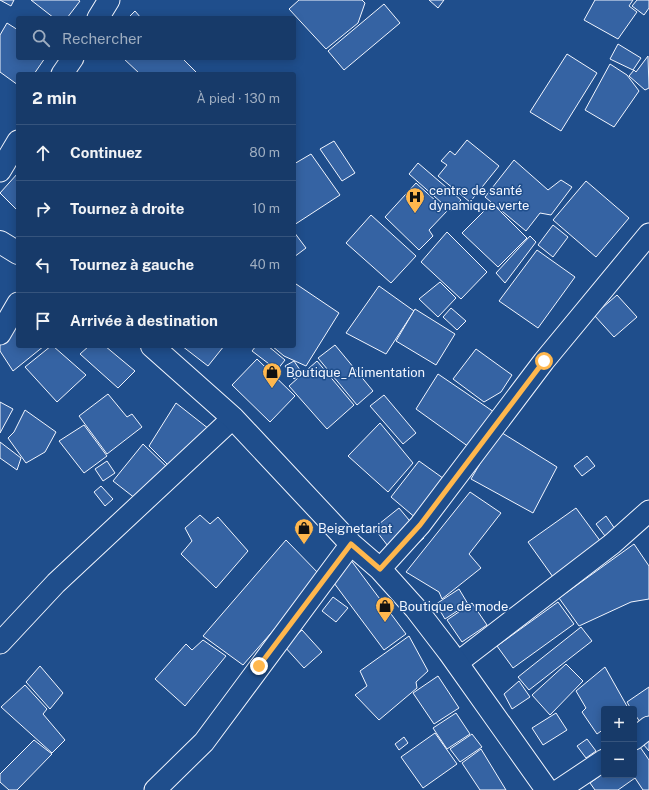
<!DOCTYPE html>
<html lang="fr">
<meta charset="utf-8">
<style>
:root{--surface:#173a69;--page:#244571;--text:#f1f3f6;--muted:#9eadc0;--line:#36547d}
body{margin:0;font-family:"Public Sans",sans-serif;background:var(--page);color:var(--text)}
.controls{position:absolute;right:12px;bottom:12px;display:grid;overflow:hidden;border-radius:4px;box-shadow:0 2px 10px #0003}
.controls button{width:36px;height:36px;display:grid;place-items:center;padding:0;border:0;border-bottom:1px solid var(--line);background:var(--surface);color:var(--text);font:20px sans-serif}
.stop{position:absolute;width:12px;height:12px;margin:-9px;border:3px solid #ffb74d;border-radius:50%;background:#fff}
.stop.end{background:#ffb74d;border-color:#fff;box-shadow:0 1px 4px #0008}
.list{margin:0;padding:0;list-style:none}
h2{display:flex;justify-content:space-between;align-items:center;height:52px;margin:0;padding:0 16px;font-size:17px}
h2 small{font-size:13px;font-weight:400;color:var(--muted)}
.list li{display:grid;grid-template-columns:26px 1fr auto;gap:12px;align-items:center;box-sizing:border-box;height:56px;padding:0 16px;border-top:1px solid var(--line)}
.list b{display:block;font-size:15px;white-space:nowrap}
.list em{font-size:13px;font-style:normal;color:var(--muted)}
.icon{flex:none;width:22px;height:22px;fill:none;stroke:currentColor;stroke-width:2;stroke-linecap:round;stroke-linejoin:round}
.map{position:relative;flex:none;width:649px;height:790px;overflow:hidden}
.search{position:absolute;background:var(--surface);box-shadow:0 2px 10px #0003;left:16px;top:16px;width:280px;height:44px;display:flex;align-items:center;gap:10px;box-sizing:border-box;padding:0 14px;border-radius:4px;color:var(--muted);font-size:15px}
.panel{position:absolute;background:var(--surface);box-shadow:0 2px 10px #0003;left:16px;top:72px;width:280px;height:276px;border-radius:4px}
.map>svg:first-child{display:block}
</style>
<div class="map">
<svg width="649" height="790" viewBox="0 0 649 790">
<rect width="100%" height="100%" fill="#1f4e8c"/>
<g fill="#3563a3" stroke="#f2f6ff">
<polygon points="0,0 14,0 11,6"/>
<polygon points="31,0 78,0 80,1 67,18 54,18"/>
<polygon points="299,0 362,0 365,3 358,23 326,49 289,9"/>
<polygon points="429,0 444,0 438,8"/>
<polygon points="595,0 633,0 629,6 637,12 618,39 584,20"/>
<polygon points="637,0 649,0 649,8 644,15 632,6"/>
<polygon points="384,4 400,23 344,70 328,51"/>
<polygon points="135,11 141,18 128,18"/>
<polygon points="7,23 18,30 18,58 45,58 34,74 18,74 18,85 0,72 0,35"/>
<polygon points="618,44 641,58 633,70 610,59"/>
<polygon points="567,54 597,73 561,131 530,112"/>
<polygon points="648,56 649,88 645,90 629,76 634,70 636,72"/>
<polygon points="123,58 182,58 198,74 140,74"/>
<polygon points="610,64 627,75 639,91 614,127 585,110"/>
<polygon points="467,140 499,166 470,202 438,176 447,165 441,161 450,151 455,155"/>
<polygon points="334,141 355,173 342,181 320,149"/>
<polygon points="311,154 340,195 294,225 294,164"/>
<polygon points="514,160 548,190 561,180 572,187 551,215 540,213 526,231 485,197"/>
<polygon points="418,163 461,200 451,211 409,174"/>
<polygon points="18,173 18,211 0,193"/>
<polygon points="586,181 629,218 596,257 553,220"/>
<polygon points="416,183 447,211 429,230 433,236 419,250 385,217"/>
<polygon points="492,203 527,238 498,267 462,233"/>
<polygon points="371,215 416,256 391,283 346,243"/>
<polygon points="553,225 568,237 553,257 538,245"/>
<polygon points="294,232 306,248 294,257"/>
<polygon points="447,232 487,272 461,299 421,262"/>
<polygon points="530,236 536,242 505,283 496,273"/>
<polygon points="537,250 575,277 538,328 499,301"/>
<polygon points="440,282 456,298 438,317 419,299"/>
<polygon points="296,284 339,313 306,366 284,356 272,346 294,346 294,287"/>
<polygon points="379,286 414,311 386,354 346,333"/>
<polygon points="617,295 637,317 614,337 594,315"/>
<polygon points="451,308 466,321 457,330 443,317"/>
<polygon points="415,309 455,334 436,365 396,341"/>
<polygon points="18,322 18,346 44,346 13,371 0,351 0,344"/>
<polygon points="335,345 373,391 357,405 318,358"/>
<polygon points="51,346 53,346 86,375 57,402 25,367"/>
<polygon points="89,346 105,346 135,371 118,388 80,354"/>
<polygon points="182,346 224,346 208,366"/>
<polygon points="256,346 268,346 285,360 277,370 252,351"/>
<polygon points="476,349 512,375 501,392 484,402 453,379"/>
<polygon points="257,359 295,396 270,422 232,385"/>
<polygon points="294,361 302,373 294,379 285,366"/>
<polygon points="317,361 354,405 327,429 289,386"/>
<polygon points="438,374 494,412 469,447 416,409"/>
<polygon points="108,394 127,417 132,414 142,427 107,454 79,416"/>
<polygon points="384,395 416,433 403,444 370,406"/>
<polygon points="0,402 13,409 0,433"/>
<polygon points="176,403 209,429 175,472 149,446"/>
<polygon points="25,410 56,432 45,452 26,463 8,438 14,432"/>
<polygon points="380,423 413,463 388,492 348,456"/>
<polygon points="84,425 107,456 84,473 59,441"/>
<polygon points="499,431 557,467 533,513 471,479"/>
<polygon points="0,442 21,458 17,470 0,458"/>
<polygon points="143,444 169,469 140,502 113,481"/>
<polygon points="587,456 595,466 582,476 574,466"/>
<polygon points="107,461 115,473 103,481 95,469"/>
<polygon points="419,461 447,481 417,519 391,497"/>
<polygon points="101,486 113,499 105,506 94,492"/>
<polygon points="470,492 501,513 469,554 481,568 442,599 439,592 406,572"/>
<polygon points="399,508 424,538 398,559 374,528"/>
<polygon points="576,508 601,542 553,577 528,542"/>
<polygon points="200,515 210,524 218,517 248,551 216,588 181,554 192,541 185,528"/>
<polygon points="606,516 615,529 605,536 596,524"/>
<polygon points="286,540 321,576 243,665 203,636"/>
<polygon points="634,544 649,566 649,599 631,602 579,626 559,598"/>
<polygon points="350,559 406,634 384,650 328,575"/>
<polygon points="459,589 468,604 445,619 436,604"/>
<polygon points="333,597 348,608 336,622 322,611"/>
<polygon points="558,602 574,624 513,668 497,646"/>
<polygon points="472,603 487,625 462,642 447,620"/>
<polygon points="581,627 592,641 529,690 518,677"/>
<polygon points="302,630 322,652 304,668 284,646"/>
<polygon points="409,636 428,671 416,682 417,688 379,720 355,695 367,686 360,671"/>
<polygon points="203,640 226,656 185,706 155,679 186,644 192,650"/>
<polygon points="566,664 583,681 550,715 532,695"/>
<polygon points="40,666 63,693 50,709 26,682"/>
<polygon points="605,667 628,708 604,709 604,729 597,734 582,712 586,708 576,691"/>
<polygon points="438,676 459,708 434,724 413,693"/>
<polygon points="519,681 530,697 512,709 504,694"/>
<polygon points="25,685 47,709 43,714 65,740 52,753 1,707"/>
<polygon points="649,687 649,724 644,728 634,713 634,709 631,709 627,702"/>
<polygon points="456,713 470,734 447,749 433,728"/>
<polygon points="556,713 567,730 543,745 532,728"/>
<polygon points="435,733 457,764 423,788 401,757"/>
<polygon points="472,734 482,747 460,762 450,749"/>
<polygon points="404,737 408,743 399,750 395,744"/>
<polygon points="649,737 649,751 643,744"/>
<polygon points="587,739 596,751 586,758 577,746"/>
<polygon points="34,740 52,754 17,790 9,790 0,782 0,774"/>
<polygon points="640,747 649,760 649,790 643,790 635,778 618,790 595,790 590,783 604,773 604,775 634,775 634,752"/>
<polygon points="481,749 506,790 480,790 462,763"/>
</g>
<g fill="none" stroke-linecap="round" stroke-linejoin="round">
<g stroke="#f2f6ff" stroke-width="23">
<g id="minor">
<polyline points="98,18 109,0"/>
<polyline points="62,74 73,58"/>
<polyline points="0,171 18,141"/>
<polyline points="0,334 18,303"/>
<polyline points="380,569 420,525 544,361 649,234"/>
<polyline points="0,643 56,583 233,418"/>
<polyline points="457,663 612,544 649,511"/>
<polyline points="634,739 649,727"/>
<polyline points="155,790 204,742 351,544"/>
<polyline points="559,790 604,760"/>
</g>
</g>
<g stroke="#f2f6ff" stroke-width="24">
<g id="secondary">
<polyline points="0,242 18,253"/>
<polyline points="152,346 233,418 351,544 380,569 416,609 449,652 547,790"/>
</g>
</g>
<use href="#minor" stroke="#1f4e8c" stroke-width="21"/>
<use href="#secondary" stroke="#1f4e8c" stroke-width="22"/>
</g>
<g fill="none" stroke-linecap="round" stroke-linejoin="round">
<polyline stroke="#ffb74d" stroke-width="5" points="259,666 351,544 380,569 420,525 544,361"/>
</g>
<defs>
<g id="hospital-pin" transform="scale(1)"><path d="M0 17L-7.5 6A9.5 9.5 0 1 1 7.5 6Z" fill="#ffb74d" stroke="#1f4e8c"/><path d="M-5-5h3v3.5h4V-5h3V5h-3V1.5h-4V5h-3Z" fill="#111"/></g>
<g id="shop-pin" transform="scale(1)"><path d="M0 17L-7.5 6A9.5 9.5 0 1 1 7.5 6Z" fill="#ffb74d" stroke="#1f4e8c"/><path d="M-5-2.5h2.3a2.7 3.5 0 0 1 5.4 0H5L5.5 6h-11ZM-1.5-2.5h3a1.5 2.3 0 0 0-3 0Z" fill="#111"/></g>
</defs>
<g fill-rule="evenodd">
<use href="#hospital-pin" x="415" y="197"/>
<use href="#shop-pin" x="272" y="372"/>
<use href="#shop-pin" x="304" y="528"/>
<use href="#shop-pin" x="385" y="606"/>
</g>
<g text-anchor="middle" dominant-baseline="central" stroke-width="3" stroke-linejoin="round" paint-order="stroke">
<g font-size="13" fill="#f2f6ff" stroke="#1f4e8c" text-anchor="start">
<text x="429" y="190">centre de santé<tspan x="429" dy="15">dynamique verte</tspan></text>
<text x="286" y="372">Boutique_Alimentation</text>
<text x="318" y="528">Beignetariat</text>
<text x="399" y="606">Boutique de mode</text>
</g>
</g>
</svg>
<div class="controls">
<button>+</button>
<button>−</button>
</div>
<div class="stop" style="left:544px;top:361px"></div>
<div class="stop end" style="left:259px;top:666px"></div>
<div class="search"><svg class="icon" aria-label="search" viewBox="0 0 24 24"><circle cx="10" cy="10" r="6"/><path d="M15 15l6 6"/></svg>Rechercher</div>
<section class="panel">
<h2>2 min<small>À pied · 130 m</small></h2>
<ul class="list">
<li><svg class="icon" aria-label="ahead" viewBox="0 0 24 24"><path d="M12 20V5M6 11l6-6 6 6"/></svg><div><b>Continuez</b></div><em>80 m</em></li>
<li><svg class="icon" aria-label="right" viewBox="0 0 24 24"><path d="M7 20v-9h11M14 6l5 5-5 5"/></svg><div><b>Tournez à droite</b></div><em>10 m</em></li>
<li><svg class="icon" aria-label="left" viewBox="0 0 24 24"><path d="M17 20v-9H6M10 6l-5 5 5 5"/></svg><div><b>Tournez à gauche</b></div><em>40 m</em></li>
<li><svg class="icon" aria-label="arrive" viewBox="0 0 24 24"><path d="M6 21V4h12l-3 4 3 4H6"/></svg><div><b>Arrivée à destination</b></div></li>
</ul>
</section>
</div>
